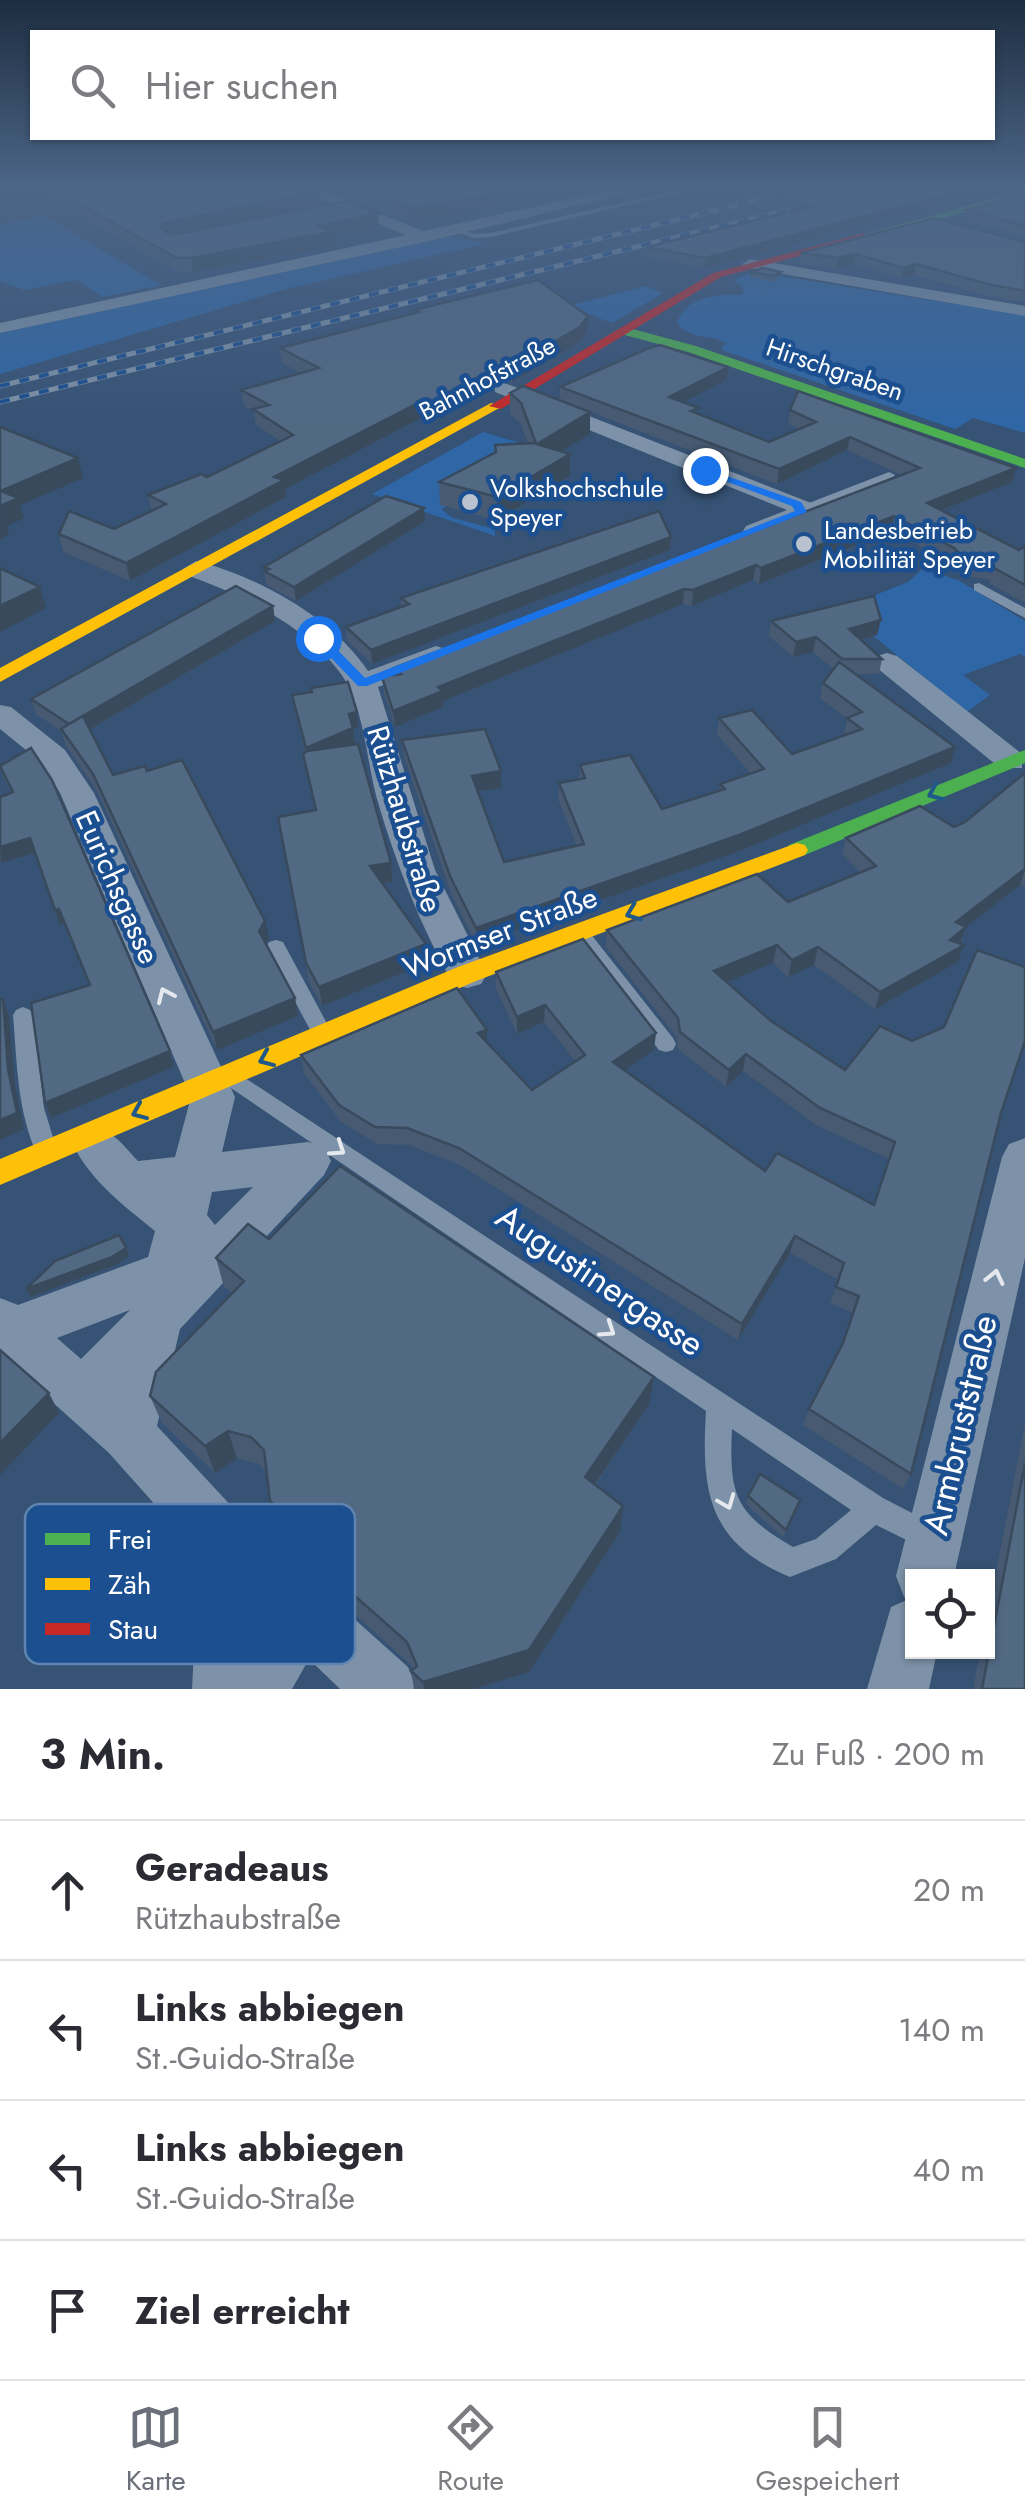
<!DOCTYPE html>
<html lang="de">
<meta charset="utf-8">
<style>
:root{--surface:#fff;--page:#f2f2f3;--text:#2b2b33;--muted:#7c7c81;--line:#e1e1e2;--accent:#6b6f79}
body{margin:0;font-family:Jost,sans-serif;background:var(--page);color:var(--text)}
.controls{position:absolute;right:30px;bottom:30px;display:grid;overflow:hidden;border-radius:0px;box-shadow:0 2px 8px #0004}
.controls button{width:90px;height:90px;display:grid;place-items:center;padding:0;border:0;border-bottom:2px solid var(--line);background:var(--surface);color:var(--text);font:50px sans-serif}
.stop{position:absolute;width:30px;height:30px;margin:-22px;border:8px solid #1a73e8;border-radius:50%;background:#fff}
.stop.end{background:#1a73e8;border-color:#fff;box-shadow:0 2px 10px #0008}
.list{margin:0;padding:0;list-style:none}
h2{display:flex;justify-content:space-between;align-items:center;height:130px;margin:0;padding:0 40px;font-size:42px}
h2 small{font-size:32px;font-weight:400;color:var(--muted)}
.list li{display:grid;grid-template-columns:65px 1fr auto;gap:30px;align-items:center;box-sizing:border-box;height:140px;padding:0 40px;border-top:2px solid var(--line)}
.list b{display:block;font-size:38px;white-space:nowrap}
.list p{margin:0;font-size:32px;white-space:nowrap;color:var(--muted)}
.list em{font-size:32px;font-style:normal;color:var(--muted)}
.icon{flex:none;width:55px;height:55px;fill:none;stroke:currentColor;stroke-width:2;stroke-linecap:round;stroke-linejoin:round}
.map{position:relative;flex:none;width:1025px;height:1689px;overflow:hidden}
.search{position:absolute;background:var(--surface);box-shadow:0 2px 8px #0004;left:30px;right:30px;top:30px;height:110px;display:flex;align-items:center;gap:25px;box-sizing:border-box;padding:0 35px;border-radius:0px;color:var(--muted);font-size:38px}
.sheet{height:690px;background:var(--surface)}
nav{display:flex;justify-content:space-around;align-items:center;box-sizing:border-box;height:140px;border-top:2px solid var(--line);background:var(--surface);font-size:28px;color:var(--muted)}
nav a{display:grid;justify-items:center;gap:5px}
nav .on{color:var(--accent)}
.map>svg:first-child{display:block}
</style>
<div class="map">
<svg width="1025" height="1689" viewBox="0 0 1025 1689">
<rect width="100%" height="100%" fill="#365274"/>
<g fill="#2f66a5">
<polygon points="44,216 161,285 103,297 76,280 24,290 0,281 0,224"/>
<polygon points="449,237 488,243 286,289 0,374 0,333"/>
<path d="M 752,272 L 1025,315 L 1025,433 L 973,418 L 955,429 L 724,351 L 721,347 L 727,344 C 712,333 692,342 677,323 C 685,297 717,294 742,295 L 744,289 L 734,280 Z"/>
<polygon points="646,286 663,293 612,323 569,306"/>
<polygon points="483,432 565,456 441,509 453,518 495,529 495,536 372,494"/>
<polygon points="922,569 958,580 1025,621 1025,657 1020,654 963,675 990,695 967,712 840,609 908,582"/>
</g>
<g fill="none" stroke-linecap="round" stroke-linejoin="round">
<g fill="#7d92a8" fill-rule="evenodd">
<polygon points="691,187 705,187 491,237 474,238 454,231 458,229 474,234 491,233"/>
<polygon points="889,472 895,475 893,477 806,511 796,508"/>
<polygon points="979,583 1025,608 1025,618 974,590 974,584"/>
<polygon points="579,926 586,928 673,1038 676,1044 673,1050 666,1052 659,1050 572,938 570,933 572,928"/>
<polygon points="276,940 283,942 330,1029 333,1035 330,1041 323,1043 316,1041 266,947 269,942"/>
<path d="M 23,1007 L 30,1010 L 33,1015 L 44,1108 L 56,1147 L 53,1154 L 45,1156 L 37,1154 C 17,1111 17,1061 13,1015 L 16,1010 Z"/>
<path d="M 233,1070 L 883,1498 L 939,1527 L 943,1537 L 939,1547 L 929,1551 L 876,1525 L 836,1559 L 790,1577 C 708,1543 701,1492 706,1411 L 225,1084 L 222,1078 L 225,1072 ZM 732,1429 L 851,1510 L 816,1539 L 793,1547 C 735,1513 729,1496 732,1429 Z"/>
</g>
<g fill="#7d92a8" fill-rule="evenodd">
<polygon points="292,187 312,187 423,231 625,187 653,187 425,242 0,333 0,323 406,235"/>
<polygon points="750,259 1025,306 1025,316 744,267 742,264"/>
<path d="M 502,382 L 811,503 L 814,508 C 802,525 767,542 746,536 L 743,531 L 746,526 L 787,510 L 495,392 L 495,384 Z"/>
<path d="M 196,561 C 257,576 332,617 368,671 L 436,646 L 446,649 L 450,655 L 446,661 L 378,687 L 435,870 L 487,974 L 481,984 L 467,988 L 453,984 C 420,925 396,864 377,799 C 366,759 365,709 341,674 C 306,625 241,595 187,575 L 183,569 Z"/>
<polygon points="887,653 897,656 1022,754 1022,768 1000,768 877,668 872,662 877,656"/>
<path d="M 0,705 L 11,707 L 65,750 L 94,793 L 235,1097 L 222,1152 L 308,1142 L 324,1147 L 331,1161 L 324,1175 L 180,1329 L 157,1426 L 248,1524 L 408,1667 L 417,1689 L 340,1689 L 309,1659 L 292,1689 L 192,1689 L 199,1554 L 109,1453 L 0,1355 L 0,1298 L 18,1305 L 148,1257 L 155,1231 C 124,1206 91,1181 73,1145 L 79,1132 C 108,1122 119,1141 138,1161 L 175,1157 L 191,1097 L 60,793 L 42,763 L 0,729 ZM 253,1187 L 215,1225 L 207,1215 L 212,1192 ZM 130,1310 L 81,1359 L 57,1338 ZM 256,1609 L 265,1618 L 255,1633 Z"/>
<polygon points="1025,1138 1025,1258 954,1576 912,1576 912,1652 937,1652 929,1689 867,1689 891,1607 909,1599 904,1597 896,1576 1002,1157 1009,1144"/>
</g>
<g fill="#4caf50" fill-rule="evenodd">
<polygon points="1025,190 1025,196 864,239 859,236"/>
<polygon points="625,327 696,346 1025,459 1025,468 688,352 621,334 619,331"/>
<polygon points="1025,750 1025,763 805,855 797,857 786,850 789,845"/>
</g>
<g fill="#ffc107" fill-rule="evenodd">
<polygon points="491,403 503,406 0,682 0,668"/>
<polygon points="797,843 805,845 808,850 805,855 476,981 0,1185 0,1159 458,967"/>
</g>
<polygon fill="#c62828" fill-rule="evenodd" points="864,233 867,238 721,277 501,409 489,406 713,273"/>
<g stroke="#7e92a7" stroke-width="5">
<g id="rail">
<polyline points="0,386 809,187"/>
<polyline points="0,402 816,203"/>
</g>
</g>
<use href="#rail" stroke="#1b4f8f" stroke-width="4" stroke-dasharray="10" stroke-linecap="butt"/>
</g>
<g fill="#475a72">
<polygon points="0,187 311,187 321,205 199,230 379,228 333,237 334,246 193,272 180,273 48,198"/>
<polygon points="323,187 605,187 411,222"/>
<polygon points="1009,187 704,268 647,257 647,247 795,210 774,204 775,195"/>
<polygon points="1025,194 1025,236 963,220 965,210"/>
<polygon points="1025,242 1025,301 1023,302 984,295 914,275 901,278 854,264 836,269 800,264 801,253"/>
<polygon points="750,272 780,277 774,282 750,277"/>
<polygon points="414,310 587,330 580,342 512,382 494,380 489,394 484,389 427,420 421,418 285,489 286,497 130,581 63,552 59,534 114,529 152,511 148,495 207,477 280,441 256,425 254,411 244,406 241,390 301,373 282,363 280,348 414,313"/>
<polygon points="726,380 683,402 698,414 769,442 799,429 788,424 790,410 1016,468 1012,482 942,510 1019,550 1025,546 1025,603 990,584 990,580 963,575 950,562 891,531 759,584 753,580 692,606 683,604 443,701 443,707 395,727 384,693 382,677 395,675 394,668 901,475 847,450 777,484 560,400 560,387"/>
<polygon points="510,393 590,434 561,451 570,476 497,520 440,505 439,482 495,453 495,445 528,444 521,424 510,414"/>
<polygon points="425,521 296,601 266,585 264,567"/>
<polygon points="671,537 670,550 372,664 347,640 346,627 401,607 401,598"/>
<polygon points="273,606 275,621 89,730 113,775 147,771 269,938 266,943 295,998 298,1016 217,1050 97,791 66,746 61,731 36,714 31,699"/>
<polygon points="771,621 877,635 861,640 882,659 879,674 855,674 951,763 737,852 476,944 451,893 404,756 402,740 501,788 478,791 504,862 577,846 558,799 559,783 579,779 580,765 662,809 719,791 720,784 751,774 717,734 719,718 792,754 845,735 844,734 847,719 820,698 823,683 833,669 813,652 793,657 769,636"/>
<polygon points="292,695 357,712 358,727 353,729 354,744 391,863 393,882 383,884 426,944 427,963 322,1006 309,982 278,817 315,811 306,772 303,754 305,752"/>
<polygon points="0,770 170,1051 174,1067 51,1118 45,1103 89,985 64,924 60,926 35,853 1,863 0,859 0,797 11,793"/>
<polygon points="1025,773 1025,887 1020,885 966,927 961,944 964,945 958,962 875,1009 814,965 788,977 773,963 727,982 771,1021 845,1070 1001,1113 911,1474 903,1489 803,1425 809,1409 842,1346 853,1313 830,1303 838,1280 790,1253 738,1340 460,1165 409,1145 377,1144 341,1122 304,1073 301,1055 487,1042 532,1090 575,1061 544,1022 517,1034 496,989 496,972 654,1050 625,1070 765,1171 874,1205 889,1159 816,1125 743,1071 726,1087 678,1049 676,1036 606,947 607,930 788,902 860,872 842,854 846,838 954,827 965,822"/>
<polygon points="269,1239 654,1377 649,1404 595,1485 623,1506 620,1532 529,1672 473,1689 414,1689 411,1671 413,1670 410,1664 344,1605 308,1543 290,1537 278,1527 270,1501 266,1471 259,1464 237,1458 215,1473 162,1423 150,1396 232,1293 224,1287 216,1258"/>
<polygon points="1025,1423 1025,1689 973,1689 980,1652 988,1652 988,1614"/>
<polygon points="748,1496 798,1507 783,1537 746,1504"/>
</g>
<g fill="#394a5c">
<polygon points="33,187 45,187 48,198 0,207 0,194"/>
<polygon points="534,187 605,187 411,222 410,208"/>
<polygon points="976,187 1009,187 704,268 705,258"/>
<polygon points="320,191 321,205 165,237 160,228 163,223"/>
<polygon points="378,214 379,228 333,237 334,246 193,272 191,258 318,226"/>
<polygon points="856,254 854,264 836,269 838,258"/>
<polygon points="916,264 914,275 901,278 903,268"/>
<polygon points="588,316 587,330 580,342 512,382 512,366"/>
<polygon points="494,365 494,380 489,394 489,378"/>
<polygon points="728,367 726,380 668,410 669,397"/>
<polygon points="484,374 484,389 427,420 427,404"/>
<polygon points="420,402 421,418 285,489 286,497 130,581 126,563 274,477"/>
<polygon points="590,412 590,434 537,466 537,444"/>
<polygon points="850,437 847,450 777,484 779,469"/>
<polygon points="570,454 570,476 497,520 497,497"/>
<polygon points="78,458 83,478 20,505 24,518 7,526 9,534 0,540 1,491"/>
<polygon points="1016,468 1012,482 924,517 927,503"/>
<polygon points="424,508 425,521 296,601 294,587"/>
<polygon points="894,516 891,531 759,584 761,568"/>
<polygon points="671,537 670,550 372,664 371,650"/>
<polygon points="756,565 753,580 692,606 693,590"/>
<polygon points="40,587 46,608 0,632 0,606"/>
<polygon points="684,589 683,604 443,701 443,707 395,727 393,711 438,687"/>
<polygon points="273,606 275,621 73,739 69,724"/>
<polygon points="881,620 877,635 846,644 849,629"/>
<polygon points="816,637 813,652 793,657 796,642"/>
<polygon points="357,712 358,727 353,729 355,744 308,764 306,748 349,714"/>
<polygon points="955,747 951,763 737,852 476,944 476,928"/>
<polygon points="501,771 501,788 472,792 472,776"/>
<polygon points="30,838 35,853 1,863 0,847"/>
<polygon points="391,863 393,882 372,885 370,866"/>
<polygon points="1025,869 1020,885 956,935 966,927 960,944 964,945 958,962 875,1009 880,992 956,922"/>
<polygon points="59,909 64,924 60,926 55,910"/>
<polygon points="265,921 269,938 263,949 259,931"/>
<polygon points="426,944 427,963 322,1006 319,987"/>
<polygon points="777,945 773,963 712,988 714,971"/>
<polygon points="818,947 814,965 788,977 792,960"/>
<polygon points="295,998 298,1016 217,1050 213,1032"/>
<polygon points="3,999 9,1016 15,1086 24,1129 0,1140 0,1120 8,1069"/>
<polygon points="545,1005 544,1022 517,1034 517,1017"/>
<polygon points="487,1030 487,1047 478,1033"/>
<polygon points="656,1033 654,1050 612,1079 613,1062"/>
<polygon points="170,1051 174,1067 51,1118 45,1103"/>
<polygon points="746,1054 743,1071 726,1087 729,1070"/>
<polygon points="795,1236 790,1253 738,1340 742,1324"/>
<polygon points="126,1248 129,1256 115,1265 30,1297 26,1289"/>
<polygon points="654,1377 649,1404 582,1503 585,1477"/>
<polygon points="49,1393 59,1413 0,1475 0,1443"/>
<polygon points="228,1431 237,1458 215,1473 205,1446"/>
<polygon points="623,1506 620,1532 529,1672 473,1689 424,1689 423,1682"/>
</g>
<g fill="#526984" stroke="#394a5c" stroke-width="2.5">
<polygon points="0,187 33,187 0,194"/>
<polygon points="48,187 311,187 320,191 163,223 160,228 172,235 347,201 378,214 318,226 332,232 191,258 177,258"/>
<polygon points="355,187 534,187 410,208"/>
<polygon points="808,187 976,187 705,258 647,247 813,206 775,195"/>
<polygon points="1025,194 1025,226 965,210"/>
<polygon points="934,218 1025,242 1025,291 987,284 916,264 903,268 856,254 838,258 801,253"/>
<polygon points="763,268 781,272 774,276 750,272"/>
<polygon points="538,280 588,316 580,327 512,366 494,365 489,378 484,374 427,404 420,402 274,477 284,480 126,563 59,534 69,511 114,529 166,504 148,495 201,474 207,477 293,435 253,409 269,405 241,390 319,368 280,348 419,312 414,310"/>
<polygon points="660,345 728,367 669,397 699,408 691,411 769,442 816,422 790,410 798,391 1016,468 927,503 1019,550 1025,546 1025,585 994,568 994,565 967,560 954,548 894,516 761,568 756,565 693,590 684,589 438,687 443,691 393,711 382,677 401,674 394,668 920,468 850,437 779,469 560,387 649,348"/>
<polygon points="523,386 590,412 537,444 570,454 497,497 439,482 496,452 495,445 536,443 521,403 510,393"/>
<polygon points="0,427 78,458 1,491 19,498 0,506"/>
<polygon points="386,496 424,508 294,587 264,571 269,569 264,567"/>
<polygon points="659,511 671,537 371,650 346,627 409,604 401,598"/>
<polygon points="0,568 40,587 0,606"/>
<polygon points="236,586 273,606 69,724 31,699"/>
<polygon points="874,596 881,620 849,629 882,659 842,659 816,637 796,642 771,621"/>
<polygon points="839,662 955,747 739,835 476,928 450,876 402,740 485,729 501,771 472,776 504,862 584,844 559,783 585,778 580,765 630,755 662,809 725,789 720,784 764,769 719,718 752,710 792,754 862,729 847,718 862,712 823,683"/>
<polygon points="348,682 357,712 349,714 353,728 306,748 292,695 312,692 311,688"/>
<polygon points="83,716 113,775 145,766 147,771 182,760 265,921 259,931 295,998 213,1032 93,774 61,729"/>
<polygon points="358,744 391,863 370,866 426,944 319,987 306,963 278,817 316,810 303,754 307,751"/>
<polygon points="31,748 52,780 170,1051 45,1103 31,1003 90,985 59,909 55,910 30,838 0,847 0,797 13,792 0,766"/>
<polygon points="1025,773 1025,869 956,922 966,927 950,940 964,945 880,992 818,947 792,960 777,945 714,971 771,1021 845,1070 880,1026 912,1041 944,1027 977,950 1025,967 1025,1041 1001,1113 911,1474 809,1409 843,1343 859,1296 836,1287 844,1263 795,1236 742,1324 459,1148 407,1128 375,1127 339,1105 301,1055 457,988 487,1030 478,1033 532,1090 585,1055 545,1005 517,1017 496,972 583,939 656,1033 613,1062 765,1171 777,1153 874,1205 895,1142 820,1108 746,1054 729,1070 680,1032 678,1018 607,930 757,874 788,902 876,866 846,838 920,806 954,827 965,822"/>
<polygon points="3,999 8,1069 17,1113 0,1120 0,1000"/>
<polygon points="340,1166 654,1377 585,1477 623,1506 529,1650 423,1682 411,1671 417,1666 407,1642 338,1581 301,1518 282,1512 270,1501 264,1450 251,1437 228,1431 205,1446 150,1396 156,1372 244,1281 216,1258 248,1224 269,1239"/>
<polygon points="119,1235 126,1248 112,1257 26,1289 55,1261"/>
<polygon points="0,1350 49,1393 0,1443"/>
<polygon points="1025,1463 1025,1689 982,1689"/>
<polygon points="760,1474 800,1500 786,1530 748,1496"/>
</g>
<defs><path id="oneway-chevron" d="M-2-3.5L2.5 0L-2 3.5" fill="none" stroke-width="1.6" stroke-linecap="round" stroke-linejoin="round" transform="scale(2.5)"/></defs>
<g stroke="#205989">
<use href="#oneway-chevron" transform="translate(935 793) rotate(157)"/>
<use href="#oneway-chevron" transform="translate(633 913) rotate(159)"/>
<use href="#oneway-chevron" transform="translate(266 1059) rotate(157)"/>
<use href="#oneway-chevron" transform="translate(139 1112) rotate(157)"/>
</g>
<g stroke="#e5e9ee">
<use href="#oneway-chevron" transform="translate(165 995) rotate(-114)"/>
<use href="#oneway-chevron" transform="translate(338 1149) rotate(34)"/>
<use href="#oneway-chevron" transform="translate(995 1277) rotate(-77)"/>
<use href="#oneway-chevron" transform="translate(608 1330) rotate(34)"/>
<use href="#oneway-chevron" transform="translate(727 1502) rotate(68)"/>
</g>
<linearGradient id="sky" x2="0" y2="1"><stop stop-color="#1e2d40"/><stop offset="0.44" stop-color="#4c6688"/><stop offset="1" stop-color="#4c6688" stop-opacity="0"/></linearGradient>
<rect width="1025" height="424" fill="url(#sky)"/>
<polygon fill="#1a73e8" points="701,467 801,502 807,512 367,686 358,686 312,638 323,635 365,678 795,511 792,506 701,472"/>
<g fill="#b9c2ce" stroke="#1b4f8f" stroke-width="4">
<circle cx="470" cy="502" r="10"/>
<circle cx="804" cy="544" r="10"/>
</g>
<g text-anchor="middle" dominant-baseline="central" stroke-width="9" stroke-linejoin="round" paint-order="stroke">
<g font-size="25" fill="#fff" stroke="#1b4f8f">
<text transform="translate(835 369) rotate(19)">Hirschgraben</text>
<text transform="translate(487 378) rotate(-28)">Bahnhofstraße</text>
</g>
<g font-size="25" fill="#fff" stroke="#1b4f8f" text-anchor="start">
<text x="490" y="488">Volkshochschule<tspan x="490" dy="29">Speyer</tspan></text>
<text x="824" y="530">Landesbetrieb<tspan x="824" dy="29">Mobilität Speyer</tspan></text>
</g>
<g font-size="30" fill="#fff" stroke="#1b4f8f">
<text transform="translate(405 819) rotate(73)">Rützhaubstraße</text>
<text transform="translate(118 887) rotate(66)">Eurichsgasse</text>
<text transform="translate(500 932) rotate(-21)">Wormser Straße</text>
</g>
<g font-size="35" fill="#fff" stroke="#1b4f8f">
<text transform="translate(600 1280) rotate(34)">Augustinergasse</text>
<text transform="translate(960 1425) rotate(-77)">Armbruststraße</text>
</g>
</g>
<rect x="25" y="1504" width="330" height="160" rx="15" fill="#1b4f8f" stroke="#5f84b1" stroke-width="2.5"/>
<rect x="45" y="1533" width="45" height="12" fill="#4caf50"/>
<rect x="45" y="1578" width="45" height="12" fill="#ffc107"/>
<rect x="45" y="1623" width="45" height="12" fill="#c62828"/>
<g font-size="28" fill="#fff">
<text x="108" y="1549">Frei</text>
<text x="108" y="1594">Zäh</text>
<text x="108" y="1639">Stau</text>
</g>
</svg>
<div class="controls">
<button><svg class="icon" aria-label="locate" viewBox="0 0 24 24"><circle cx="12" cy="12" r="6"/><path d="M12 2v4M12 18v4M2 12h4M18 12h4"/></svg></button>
</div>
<div class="stop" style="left:318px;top:638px"></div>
<div class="stop end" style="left:705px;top:470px"></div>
<div class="search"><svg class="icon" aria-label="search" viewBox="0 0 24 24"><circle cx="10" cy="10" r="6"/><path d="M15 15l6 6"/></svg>Hier suchen</div>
</div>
<section class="sheet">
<h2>3 Min.<small>Zu Fuß · 200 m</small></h2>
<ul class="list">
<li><svg class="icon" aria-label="ahead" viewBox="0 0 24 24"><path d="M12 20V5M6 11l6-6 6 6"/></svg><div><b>Geradeaus</b><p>Rützhaubstraße</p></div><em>20 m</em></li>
<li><svg class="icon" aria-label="left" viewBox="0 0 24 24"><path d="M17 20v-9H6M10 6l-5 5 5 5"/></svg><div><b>Links abbiegen</b><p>St.-Guido-Straße</p></div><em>140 m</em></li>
<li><svg class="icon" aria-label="left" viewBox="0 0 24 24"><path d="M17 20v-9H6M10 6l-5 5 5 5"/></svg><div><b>Links abbiegen</b><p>St.-Guido-Straße</p></div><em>40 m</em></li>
<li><svg class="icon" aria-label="arrive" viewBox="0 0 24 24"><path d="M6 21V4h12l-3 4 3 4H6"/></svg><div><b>Ziel erreicht</b></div></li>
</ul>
</section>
<nav>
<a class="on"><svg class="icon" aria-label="map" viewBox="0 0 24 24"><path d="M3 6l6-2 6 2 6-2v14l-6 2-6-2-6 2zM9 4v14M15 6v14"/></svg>Karte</a>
<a><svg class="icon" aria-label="directions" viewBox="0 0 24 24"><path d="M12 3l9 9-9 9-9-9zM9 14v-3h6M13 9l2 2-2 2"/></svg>Route</a>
<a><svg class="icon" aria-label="saved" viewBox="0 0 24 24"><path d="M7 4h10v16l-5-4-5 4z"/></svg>Gespeichert</a>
</nav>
